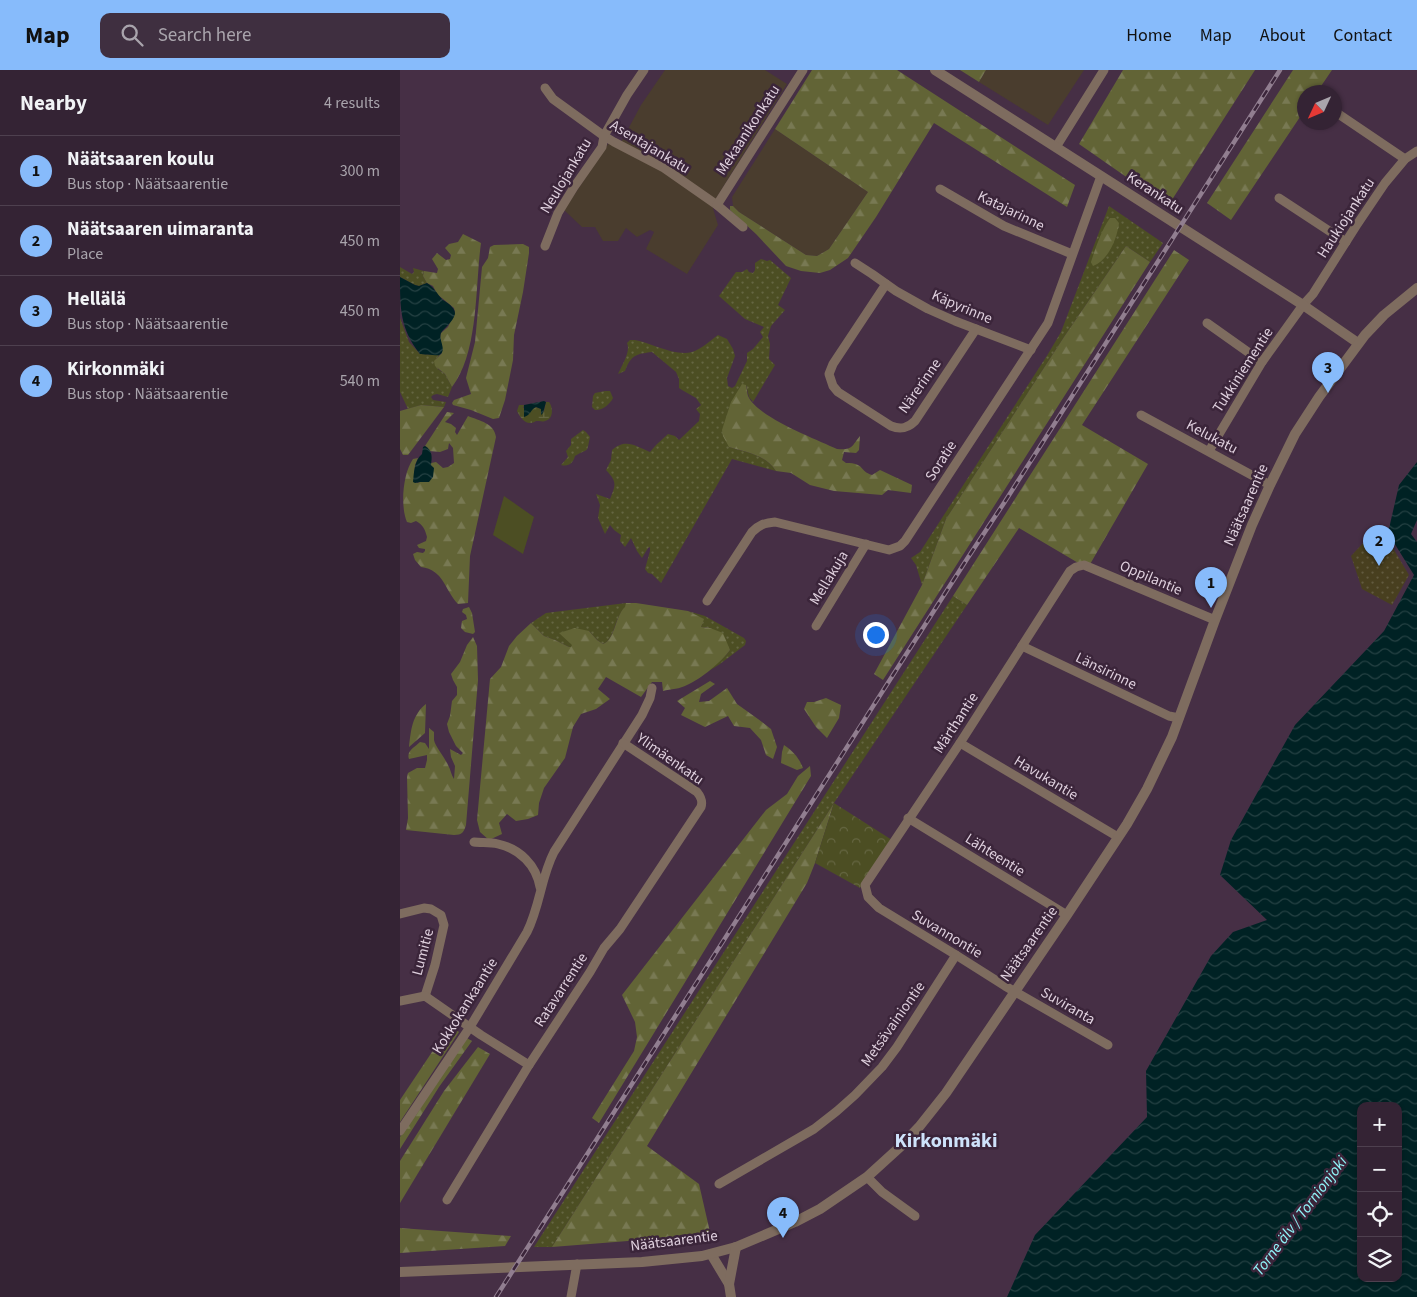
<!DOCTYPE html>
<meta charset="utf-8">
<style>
:root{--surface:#342334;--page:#3f2f40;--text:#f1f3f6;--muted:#a9a4ac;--line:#4e404f;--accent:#87bbfb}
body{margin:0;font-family:"Source Sans 3",sans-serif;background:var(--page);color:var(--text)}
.controls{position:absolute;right:15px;bottom:15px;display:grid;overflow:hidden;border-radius:10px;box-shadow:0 1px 4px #0004}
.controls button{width:45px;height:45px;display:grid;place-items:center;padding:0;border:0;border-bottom:1px solid var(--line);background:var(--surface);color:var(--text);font:25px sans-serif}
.compass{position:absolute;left:897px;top:15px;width:45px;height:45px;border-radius:50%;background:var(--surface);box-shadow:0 1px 4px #0004;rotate:226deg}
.you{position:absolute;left:475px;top:564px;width:18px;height:18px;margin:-12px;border:4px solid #fff;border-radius:50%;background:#1a73e8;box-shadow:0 0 0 8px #1a73e833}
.badge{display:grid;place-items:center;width:32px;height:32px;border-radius:50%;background:var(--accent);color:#111;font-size:16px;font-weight:700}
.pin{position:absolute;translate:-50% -41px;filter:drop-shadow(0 1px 2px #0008)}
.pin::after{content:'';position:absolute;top:26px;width:18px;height:15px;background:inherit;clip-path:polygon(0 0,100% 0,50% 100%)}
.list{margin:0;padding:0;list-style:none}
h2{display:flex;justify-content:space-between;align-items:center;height:65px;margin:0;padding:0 20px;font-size:21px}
h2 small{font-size:16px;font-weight:400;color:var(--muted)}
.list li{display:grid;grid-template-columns:32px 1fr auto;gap:15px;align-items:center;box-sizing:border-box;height:70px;padding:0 20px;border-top:1px solid var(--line)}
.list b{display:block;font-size:19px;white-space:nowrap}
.list p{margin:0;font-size:16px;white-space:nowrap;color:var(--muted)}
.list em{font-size:16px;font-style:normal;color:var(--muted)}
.icon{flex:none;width:28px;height:28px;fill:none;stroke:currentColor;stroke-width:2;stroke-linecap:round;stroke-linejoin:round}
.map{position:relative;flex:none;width:1017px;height:1227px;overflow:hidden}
header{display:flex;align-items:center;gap:30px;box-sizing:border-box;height:70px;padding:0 25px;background:var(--accent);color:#111}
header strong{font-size:24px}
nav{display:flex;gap:28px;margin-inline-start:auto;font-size:18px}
.search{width:350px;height:45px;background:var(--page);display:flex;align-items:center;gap:12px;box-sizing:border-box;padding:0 18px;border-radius:10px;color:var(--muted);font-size:19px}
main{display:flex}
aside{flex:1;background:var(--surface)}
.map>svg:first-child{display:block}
</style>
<header>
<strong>Map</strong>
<div class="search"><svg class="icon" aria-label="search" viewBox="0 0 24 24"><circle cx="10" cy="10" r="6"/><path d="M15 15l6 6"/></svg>Search here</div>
<nav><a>Home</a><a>Map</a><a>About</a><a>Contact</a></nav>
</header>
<main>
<aside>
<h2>Nearby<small>4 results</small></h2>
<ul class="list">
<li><span class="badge">1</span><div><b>Näätsaaren koulu</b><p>Bus stop · Näätsaarentie</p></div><em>300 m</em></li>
<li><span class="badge">2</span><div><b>Näätsaaren uimaranta</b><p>Place</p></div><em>450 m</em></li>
<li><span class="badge">3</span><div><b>Hellälä</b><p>Bus stop · Näätsaarentie</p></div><em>450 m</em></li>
<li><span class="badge">4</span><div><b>Kirkonmäki</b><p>Bus stop · Näätsaarentie</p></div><em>540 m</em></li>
</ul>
</aside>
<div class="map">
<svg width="1017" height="1227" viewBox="0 0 1017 1227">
<defs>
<pattern id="grass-dots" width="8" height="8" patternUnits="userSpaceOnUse" patternTransform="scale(1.25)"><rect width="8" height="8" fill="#4c4e23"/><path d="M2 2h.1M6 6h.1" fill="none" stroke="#656642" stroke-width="1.8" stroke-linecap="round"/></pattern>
<pattern id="forest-firs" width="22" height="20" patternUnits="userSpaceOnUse" patternTransform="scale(1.25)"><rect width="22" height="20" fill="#626436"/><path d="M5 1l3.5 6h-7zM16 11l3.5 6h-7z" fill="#787953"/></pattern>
<pattern id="wetland-marsh" width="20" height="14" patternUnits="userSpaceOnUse" patternTransform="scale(1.25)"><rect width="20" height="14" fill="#4c4e23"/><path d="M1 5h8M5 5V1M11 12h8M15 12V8" fill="none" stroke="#656642"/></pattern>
<pattern id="sand-dots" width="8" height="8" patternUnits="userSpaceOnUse" patternTransform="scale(1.25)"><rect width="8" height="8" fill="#483f1f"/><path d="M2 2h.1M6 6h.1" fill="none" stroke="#625a3f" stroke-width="1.8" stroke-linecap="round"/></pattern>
<pattern id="park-crowns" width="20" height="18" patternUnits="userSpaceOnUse" patternTransform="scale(1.25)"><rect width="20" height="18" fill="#4c4e23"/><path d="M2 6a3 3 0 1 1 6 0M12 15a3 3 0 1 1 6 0" fill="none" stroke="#656642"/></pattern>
<pattern id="water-waves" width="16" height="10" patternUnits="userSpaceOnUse" patternTransform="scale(1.25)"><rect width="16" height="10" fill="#002224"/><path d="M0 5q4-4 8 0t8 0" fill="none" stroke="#254143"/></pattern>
</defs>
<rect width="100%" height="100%" fill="#462f45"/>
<g fill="#4a3d2e">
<polygon points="265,0 365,0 387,14 312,135 318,155 287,204 246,179 254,162 250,160 237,167 226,158 218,171 203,171 195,157 182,157 164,140 210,71 219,76 241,35"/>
<polygon points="586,0 684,0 648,55 579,12"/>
<polygon points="375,59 468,122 429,179 417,186 406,185 339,142 333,136 332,127"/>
</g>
<g fill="url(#grass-dots)">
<polygon points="709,136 763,173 750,192 726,176 664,267 546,449 522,515 516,495 511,488 520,482 648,284 661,262"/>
<path d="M 361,189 L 367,191 L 370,190 L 391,208 L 378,235 L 385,240 L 371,256 L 368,266 L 370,274 L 369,289 L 375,295 L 353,332 L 349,327 L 346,315 L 329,377 C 346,382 366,385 376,401 L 332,389 L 261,513 L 252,504 L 248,503 L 245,499 L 250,481 L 250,477 L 248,478 L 242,488 L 237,481 L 231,468 L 225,477 L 220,471 L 221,465 L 214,460 L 210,455 L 205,464 L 198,448 L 200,435 L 196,424 L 210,429 C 216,414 217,412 206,400 L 211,390 L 212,380 C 226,368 235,376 250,382 L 256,375 L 268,364 L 275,366 L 279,370 L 299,351 L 300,344 L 296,339 L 301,335 L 296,328 L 282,320 L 279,318 L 279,309 L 276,302 L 252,282 C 236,284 231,285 225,301 L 218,304 C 222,295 231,281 227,273 L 230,270 L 235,270 C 251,273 276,287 292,282 C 301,279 310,271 318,265 L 327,269 L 333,279 L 335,286 L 327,308 L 328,316 L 332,318 L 335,316 L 347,291 L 347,283 L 353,279 L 363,267 L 360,262 L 364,257 L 345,249 L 319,226 L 336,202 L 342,202 L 347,199 L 349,202 L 353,203 L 355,200 L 355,193 Z"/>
<polygon points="0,197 12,204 14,202 13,198 24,201 23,206 27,213 19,216 15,215 0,207"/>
<path d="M 0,248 L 9,272 L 20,284 C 26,284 33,285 39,285 L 35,291 L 38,299 L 45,304 L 52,317 L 48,327 L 37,324 L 33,325 L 31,327 L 33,330 L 46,332 L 44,337 L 21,335 L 8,339 L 0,322 Z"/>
<path d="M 205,321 L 210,321 L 213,328 C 210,334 202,341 195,340 L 192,337 L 193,326 L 195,323 Z"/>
<path d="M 183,360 L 186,362 L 190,367 C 186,385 190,377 175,386 C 173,393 169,397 161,395 L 168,387 L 166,381 L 171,375 L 171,369 Z"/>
<polygon points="553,526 567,535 434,733 152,1177 134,1177"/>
<path d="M 226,533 L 226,537 C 214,546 215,570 203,574 L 197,570 L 189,561 L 171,577 L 169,577 L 155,570 L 144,566 L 131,553 L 146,543 Z"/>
<polygon points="288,541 305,546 344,568 346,571 345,575 320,594 304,604 326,585 330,580 310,558 301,557 303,549"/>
</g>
<g fill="url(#forest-firs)">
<polygon points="412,0 497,0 675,115 667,137 534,53 476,147 448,188 430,200 420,203 401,201 386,196 356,164 330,140 330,136 333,136 339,142 406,185 417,186 429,179 468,122 375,59"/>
<polygon points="560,0 586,0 579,12"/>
<polygon points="723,0 855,0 768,136 679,74"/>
<polygon points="893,0 932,0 917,22 904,22 904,41 831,150 807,133"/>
<path d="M 710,148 L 715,148 L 719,153 C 717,168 709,190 693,196 L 691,192 C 696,177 701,161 710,148 Z"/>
<path d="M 63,164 L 81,173 C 75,216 79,282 52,317 L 45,304 L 35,296 L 34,291 L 42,283 L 40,267 L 41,263 L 48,257 L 55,242 L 54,238 L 37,224 L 33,216 L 27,213 L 23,206 L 24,201 L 37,203 L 38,199 L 32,189 L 37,183 L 46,190 L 50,189 L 51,185 L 45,178 L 49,174 L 58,172 Z"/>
<polygon points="123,174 129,177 129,183 123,222 114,265 113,290 105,330 99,348 93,349 71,340 53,335 52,333 54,330 71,324 66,308 75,272 82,197 88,188 90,177 94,175"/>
<polygon points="726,176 750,192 483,610 474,604 522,515 546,449 664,267"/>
<polygon points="774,180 789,190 682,355 748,394 689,496 680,494 619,458 567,535 553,526"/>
<path d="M 342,314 L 346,315 C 347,319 347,323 348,326 C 357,347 416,369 437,379 C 453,380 451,377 460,366 L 459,380 L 456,383 L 444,382 L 442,390 L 446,393 C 465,393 459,401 472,405 L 480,400 L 512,415 L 511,423 L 488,420 L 482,425 L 434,421 L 410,415 L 391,403 L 376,401 C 366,385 346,382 329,377 L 323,366 L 322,360 L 331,332 Z"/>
<polygon points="21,335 44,337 8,385 3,385 0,379 0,341"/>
<path d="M 47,342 L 54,343 L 45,352 L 51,354 L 56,358 L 55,362 L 57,365 L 68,346 C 80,351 94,353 96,367 L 70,486 L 68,533 L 58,534 C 44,519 44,500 21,497 L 15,490 L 13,484 L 17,482 L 23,483 L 25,481 L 25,479 L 19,478 L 17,475 L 26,471 L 27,467 C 25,459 23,455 16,451 L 11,453 L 7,452 C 0,436 3,403 13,389 L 18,388 L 15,395 L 14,408 L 17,413 L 20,412 L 29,412 L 31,393 L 36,392 L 43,398 L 48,397 L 54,393 L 53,378 L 49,373 L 48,379 L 40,382 L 29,381 L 27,377 L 25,376 Z"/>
<path d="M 226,533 L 236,533 L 288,541 L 304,549 L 301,557 L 310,558 L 323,563 L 330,580 C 321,592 301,609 287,615 C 280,619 271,619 263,621 L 262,612 L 252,612 L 241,627 L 206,607 L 198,619 L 210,629 L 196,639 L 181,644 L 173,657 L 165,688 L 144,718 L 139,733 L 138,745 L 128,749 L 116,751 L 107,744 L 99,753 L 102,764 L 89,770 L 80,762 L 77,750 L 90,609 L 101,597 L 109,576 L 117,566 L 131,553 L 144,566 L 155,570 L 169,577 L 171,577 L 172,575 L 159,563 L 175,558 L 189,561 L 197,570 L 203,574 C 215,570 215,546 225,537 Z"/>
<polygon points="69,537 72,543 75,562 73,564 65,562 61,558 62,551 67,549 66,545 62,542 63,539"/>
<path d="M 73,567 L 77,576 L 78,610 L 66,755 C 64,762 62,765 54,765 L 6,760 L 8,748 L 7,707 L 8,703 L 17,698 L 25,698 L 27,690 L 27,685 L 9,689 C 6,681 15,677 20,672 L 25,673 L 29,679 L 29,658 L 34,662 C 34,663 34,668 34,670 C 35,676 45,688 48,695 C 51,700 51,705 54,709 L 55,696 L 51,687 L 50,679 L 61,685 L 63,683 L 56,676 L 49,662 L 47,654 L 50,646 L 52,631 L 57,625 L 57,617 L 53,610 L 51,604 L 60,592 L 67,575 Z"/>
<polygon points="310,611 315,614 301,624 299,632 309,631 327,618 337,634 358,649 371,659 377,677 373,689 366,685 361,670 350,658 334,656 328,646 305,657 281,645 285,638 277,631"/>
<polygon points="426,628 441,635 439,648 427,668 416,657 404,639 407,632 414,632"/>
<path d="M 26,634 L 25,663 L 9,677 C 11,660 12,645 26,634 Z"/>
<path d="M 384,675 C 393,681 399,688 403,698 L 397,700 L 381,693 L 382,682 Z"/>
<polygon points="410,696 411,706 199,1053 192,1048 234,981 237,967 235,952 222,925 366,740 387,724 398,706"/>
<polygon points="434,733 415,793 407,813 247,1076 299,1114 310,1162 291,1166 152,1177"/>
<polygon points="50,955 59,962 0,1052 0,1030"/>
<polygon points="65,967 72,971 39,1017 0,1079 0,1067"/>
<polygon points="78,977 90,984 0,1133 0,1091 44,1021"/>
<polygon points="0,1158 111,1166 105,1176 0,1183"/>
</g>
<path fill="url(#wetland-marsh)" d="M 146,332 L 149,332 C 153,337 154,349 145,351 C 144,352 138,351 136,351 C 127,357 121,349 117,341 L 119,335 L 124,335 L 123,338 L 134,338 L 136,337 L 141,339 L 141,344 L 144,341 Z"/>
<polygon fill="url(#sand-dots)" points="987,468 1009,505 992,535 962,519 951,486 964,472"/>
<polygon fill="url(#park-crowns)" points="434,733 492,770 460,818 415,793"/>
<polygon fill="#4c4e23" points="104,426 134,447 123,484 93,465"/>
<g fill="url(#water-waves)" fill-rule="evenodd">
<path d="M 0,207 L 15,215 L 19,216 L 27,213 C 34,217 37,224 43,230 C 46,232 50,234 52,237 C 54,239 55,241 55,244 C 53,252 44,258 41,263 C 38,270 48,281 39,285 C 38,286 23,284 20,284 C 0,259 0,238 0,207 Z"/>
<path d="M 144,331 L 146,332 L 143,343 L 141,345 L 141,339 L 136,337 C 131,339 130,346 124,347 L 124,335 Z"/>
<path d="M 25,376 C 33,380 32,388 31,395 L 34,398 L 33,407 L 29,412 L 20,412 L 15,413 L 13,412 C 14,403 14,391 22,384 L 23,377 Z"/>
<path d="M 1017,392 L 1017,450 L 1011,464 L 1017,472 L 1017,1227 L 607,1227 L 635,1165 L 747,1047 L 746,1001 L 811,886 L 833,862 L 867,850 L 820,805 L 831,770 L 895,655 L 984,561 L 1014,505 L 988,463 L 999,415 ZM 961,1036 L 998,1036 L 998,1208 L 961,1208 Z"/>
</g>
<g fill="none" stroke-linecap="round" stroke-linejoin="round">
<g stroke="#7e6c5f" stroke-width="9">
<polyline points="145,18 153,29 204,66 214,72 264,98 317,135 343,157"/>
<polyline points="934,41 1005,89"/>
<polyline points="656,77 704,0"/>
<polyline points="540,119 604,156 672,184"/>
<polyline points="879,128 946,172"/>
<polyline points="317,135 403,0"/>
<polyline points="145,176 158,143 174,117 202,77 204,66 227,25 244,0"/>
<polyline points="455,193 472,204 496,221 528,239 555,251 631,280"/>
<path d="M 486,214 L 433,294 L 429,304 L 433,316 L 438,322 L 491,356 C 501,360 508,358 515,351 L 576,259"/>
<polyline points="807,253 862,292"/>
<polyline points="741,345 870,415"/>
<polyline points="809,381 862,292 903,235 913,224 956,156 985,113 1005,89 1017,81"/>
<path d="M 307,531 L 352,462 C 359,455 364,453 375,452 L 489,480 L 500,476 L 505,471 L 648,253 L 701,106"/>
<polyline points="416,556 466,474"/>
<polyline points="622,576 769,646 779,648"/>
<polyline points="560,673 718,767"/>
<polyline points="508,748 667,845"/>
<path d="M 74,772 C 81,773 90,772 98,774 C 120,779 136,795 140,817"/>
<polyline points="0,844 24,838 31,839 41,845 44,855 35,895 25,926"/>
<polyline points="0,931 25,926 81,965 129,995"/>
<polyline points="708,975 605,916 556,885 479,838 468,827 465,815 560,673 670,501 676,497 684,495 815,550"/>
<path d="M 0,1061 L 70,957 L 127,862 C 140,836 141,807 154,782 L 242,645 L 250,628 L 252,618"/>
<polyline points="467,1107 482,1122 515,1146"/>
<polyline points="319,1114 414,1059 437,1041 455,1025 482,997 497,977 556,885"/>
<path d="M 47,1130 L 129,995 L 190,902 L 204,878 L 220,859 L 301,737 C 303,731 301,727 297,722 L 223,673"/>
<polyline points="171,1227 177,1194"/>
</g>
<g stroke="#7e6c5f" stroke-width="10">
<polyline points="535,0 903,235 958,273"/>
<polyline points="311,1184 329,1214 331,1227"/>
<polyline points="0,1202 242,1192 302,1186 336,1177 395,1152 420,1139 467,1107 500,1077 519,1057 546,1023 667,845 727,754 747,719 772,667 815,550 852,455 870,415 895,364 919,327 965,265 984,245 1017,218"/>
<polyline points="329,1214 336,1177"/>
</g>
<g stroke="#917e90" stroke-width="4.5">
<polyline id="rail" points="96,1227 567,489 604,433 880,0"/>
</g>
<use href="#rail" stroke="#3b253a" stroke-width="2.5" stroke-dasharray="8" stroke-linecap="butt"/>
</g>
<g text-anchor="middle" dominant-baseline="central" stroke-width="5" stroke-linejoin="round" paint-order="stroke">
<g font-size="15" fill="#dfd0de" stroke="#3b253a">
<text transform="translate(348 60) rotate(-57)">Mekaanikonkatu</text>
<text transform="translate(250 77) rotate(31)">Asentajankatu</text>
<text transform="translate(166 106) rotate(-59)">Neulojankatu</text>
<text transform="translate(755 123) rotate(33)">Kerankatu</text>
<text transform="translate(611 141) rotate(26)">Katajarinne</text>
<text transform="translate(946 148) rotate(-57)">Haukiojankatu</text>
<text transform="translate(562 237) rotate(23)">Käpyrinne</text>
<text transform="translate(843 300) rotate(-57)">Tukkiniementie</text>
<text transform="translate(520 316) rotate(-55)">Närerinne</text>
<text transform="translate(812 367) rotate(28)">Kelukatu</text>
<text transform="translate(541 391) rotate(-57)">Soratie</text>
<text transform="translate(846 435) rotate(-66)">Näätsaarentie</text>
<text transform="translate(429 508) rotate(-59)">Mellakuja</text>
<text transform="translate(751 508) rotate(23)">Oppilantie</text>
<text transform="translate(706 601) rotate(26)">Länsirinne</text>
<text transform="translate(556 653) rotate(-57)">Märthantie</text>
<text transform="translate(270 689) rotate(35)">Ylimäenkatu</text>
<text transform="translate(646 708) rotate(31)">Havukantie</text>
<text transform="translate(595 785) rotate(32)">Lähteentie</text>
<text transform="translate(547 864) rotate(31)">Suvannontie</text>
<text transform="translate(629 874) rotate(-55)">Näätsaarentie</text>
<text transform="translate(23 882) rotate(-75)">Lumitie</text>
<text transform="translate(161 920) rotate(-57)">Ratavarrentie</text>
<text transform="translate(65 936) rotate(-58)">Kokkokankaantie</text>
<text transform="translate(668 936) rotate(30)">Suviranta</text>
<text transform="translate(493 954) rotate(-55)">Metsävainiontie</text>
<text transform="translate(274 1171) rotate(-7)">Näätsaarentie</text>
</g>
<g font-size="16" font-style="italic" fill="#90f6fa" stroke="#3b253a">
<text transform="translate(900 1146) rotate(-53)">Torne älv / Tornionjoki</text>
</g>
<g font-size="20" font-weight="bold" fill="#cee2fa" stroke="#3b253a">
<text x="546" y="1071">Kirkonmäki</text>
</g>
</g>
</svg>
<div class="controls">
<button>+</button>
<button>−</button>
<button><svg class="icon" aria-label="locate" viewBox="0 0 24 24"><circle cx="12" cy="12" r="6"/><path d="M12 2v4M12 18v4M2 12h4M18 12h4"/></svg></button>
<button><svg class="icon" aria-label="layers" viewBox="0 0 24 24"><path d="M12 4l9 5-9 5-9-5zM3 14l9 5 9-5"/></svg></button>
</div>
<svg class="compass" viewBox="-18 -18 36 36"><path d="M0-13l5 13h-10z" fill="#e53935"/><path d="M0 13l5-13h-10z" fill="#a9a4ac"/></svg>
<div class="you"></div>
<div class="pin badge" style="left:811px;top:538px">1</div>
<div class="pin badge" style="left:979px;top:496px">2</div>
<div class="pin badge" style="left:928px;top:323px">3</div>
<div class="pin badge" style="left:383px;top:1168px">4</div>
</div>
</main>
